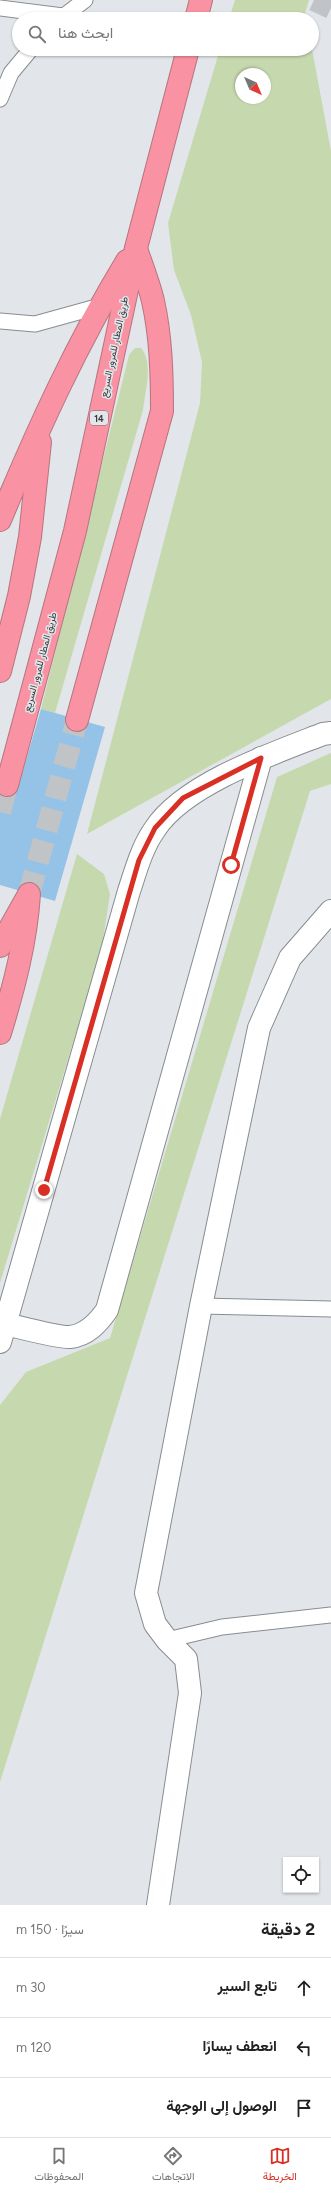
<!DOCTYPE html>
<html lang="ar">
<meta charset="utf-8">
<style>
:root{--surface:#fff;--page:#f6f6f6;--text:#222;--muted:#767676;--line:#e0e0e0;--accent:#d93025}
body{margin:0;font-family:Figtree,Vazirmatn,sans-serif;background:var(--page);color:var(--text);direction:rtl}
.controls{position:absolute;right:12px;bottom:12px;display:grid;overflow:hidden;border-radius:0px;box-shadow:0 1px 3px #0004}
.controls button{width:36px;height:36px;display:grid;place-items:center;padding:0;border:0;border-bottom:1px solid var(--line);background:var(--surface);color:var(--text);font:20px sans-serif}
.compass{position:absolute;left:235px;top:68px;width:36px;height:36px;border-radius:50%;background:var(--surface);box-shadow:0 1px 3px #0004;rotate:136deg}
.stop{position:absolute;width:12px;height:12px;margin:-9px;border:3px solid #d93025;border-radius:50%;background:#fff}
.stop.end{background:#d93025;border-color:#fff;box-shadow:0 1px 4px #0008}
.list{margin:0;padding:0;list-style:none}
h2{display:flex;justify-content:space-between;align-items:center;height:52px;margin:0;padding:0 16px;font-size:17px}
h2 small{font-size:13px;font-weight:400;color:var(--muted)}
.list li{display:grid;grid-template-columns:26px 1fr auto;gap:12px;align-items:center;box-sizing:border-box;height:60px;padding:0 16px;border-top:1px solid var(--line)}
.list b{display:block;font-size:15px;white-space:nowrap}
.list em{font-size:13px;font-style:normal;color:var(--muted)}
.icon{flex:none;width:22px;height:22px;fill:none;stroke:currentColor;stroke-width:2;stroke-linecap:round;stroke-linejoin:round}
.map{position:relative;flex:none;width:331px;height:1905px;overflow:hidden;direction:ltr}
.search{position:absolute;background:var(--surface);box-shadow:0 1px 3px #0004;left:12px;right:12px;top:12px;height:44px;display:flex;align-items:center;gap:10px;box-sizing:border-box;padding:0 14px;border-radius:22px;color:var(--muted);font-size:15px}
.sheet{height:232px;background:var(--surface)}
nav{display:flex;justify-content:space-around;align-items:center;box-sizing:border-box;height:56px;border-top:1px solid var(--line);background:var(--surface);font-size:11px;color:var(--muted)}
nav a{display:grid;justify-items:center;gap:2px}
nav .on{color:var(--accent)}
.map>svg:first-child{display:block}
</style>
<div class="map">
<svg width="331" height="1905" viewBox="0 0 331 1905">
<rect width="100%" height="100%" fill="#e2e6ea"/>
<g fill="#c6d9ae" fill-rule="evenodd">
<polygon points="235,0 309,0 305,13 307,19 229,19"/>
<path d="M 220,49 L 312,49 L 331,151 L 331,699 L 87,834 L 200,403 L 202,362 L 191,315 L 174,270 L 168,223 ZM 241,74 L 265,74 L 265,98 L 241,98 Z"/>
<path d="M 135,348 L 141,348 C 154,363 145,392 143,410 L 55,713 L 41,709 L 129,355 Z"/>
<polygon points="331,753 331,784 310,791 0,1782 0,1405 26,1372 110,1338 277,777"/>
<polygon points="77,854 104,874 110,894 102,947 0,1283 0,1119"/>
</g>
<polygon fill="#95c3e8" points="41,709 105,727 55,901 0,885 0,783 18,788"/>
<g fill="none" stroke-linecap="round" stroke-linejoin="round">
<polyline stroke="#c0c4c7" stroke-width="22" stroke-dasharray="22 11" stroke-linecap="butt" points="314,0 331,8"/>
<g stroke="#c0c4c7" stroke-width="22" stroke-dasharray="22 11" stroke-linecap="butt">
<polyline points="0,812 7,785"/>
<polyline points="29,894 77,720"/>
</g>
<g stroke="#888d90" stroke-width="17">
<g id="lane">
<polyline points="0,8 63,16"/>
<polyline points="60,19 85,0"/>
<polyline points="0,99 11,73 31,49"/>
<polyline points="0,321 35,324 100,306"/>
<polyline points="201,1306 331,1309"/>
<polyline points="167,1640 222,1627 331,1615"/>
</g>
</g>
<g stroke="#888d90" stroke-width="24">
<g id="street">
<path d="M 5,1324 C 19,1327 59,1338 70,1337 C 87,1335 98,1323 107,1310 L 261,758"/>
<path d="M 0,1342 L 129,891 C 136,870 142,847 155,829 C 184,784 274,753 323,734 L 331,733"/>
<polyline points="158,1905 190,1693 186,1659 167,1640 155,1624 146,1593 201,1306 259,1028 290,958 331,911"/>
</g>
</g>
<g stroke="#b6747f" stroke-width="24">
<g id="highway">
<polyline points="196,19 201,0"/>
<path d="M 0,520 C 37,431 77,343 127,261"/>
<polyline points="0,671 19,596 30,537 40,442"/>
<path d="M 77,720 L 162,411 C 162,374 161,337 153,301 C 149,284 142,266 136,249"/>
<polyline points="7,785 75,531 136,248 188,49"/>
<polyline points="0,946 27,898"/>
<path d="M 0,1033 C 14,987 26,942 29,894"/>
</g>
</g>
<use href="#lane" stroke="#fff" stroke-width="15"/>
<use href="#street" stroke="#fff" stroke-width="22"/>
<use href="#highway" stroke="#f992a2" stroke-width="22"/>
</g>
<g fill="none" stroke-linecap="round" stroke-linejoin="round">
<polyline stroke="#d93025" stroke-width="5" points="44,1190 139,860 155,828 183,798 261,758 231,865"/>
</g>
<g text-anchor="middle" dominant-baseline="central" stroke-width="3" stroke-linejoin="round" paint-order="stroke">
<rect fill="#e2e6ea" stroke="#6c6e71" stroke-width="1" x="90" y="411" width="18" height="14" rx="3"/>
<g font-size="9" font-weight="bold" fill="#393b3d">
<text x="99" y="418">14</text>
</g>
<g font-size="10" fill="#393b3d" stroke="#e2e6ea">
<text transform="translate(114 347) rotate(-78)">طريق المطار للمرور السريع</text>
<text transform="translate(40 662) rotate(-75)">طريق المطار للمرور السريع</text>
</g>
</g>
</svg>
<div class="controls">
<button><svg class="icon" aria-label="locate" viewBox="0 0 24 24"><circle cx="12" cy="12" r="6"/><path d="M12 2v4M12 18v4M2 12h4M18 12h4"/></svg></button>
</div>
<svg class="compass" viewBox="-18 -18 36 36"><path d="M0-13l5 13h-10z" fill="#e53935"/><path d="M0 13l5-13h-10z" fill="#767676"/></svg>
<div class="stop" style="left:231px;top:865px"></div>
<div class="stop end" style="left:44px;top:1190px"></div>
<div class="search"><svg class="icon" aria-label="search" viewBox="0 0 24 24"><circle cx="10" cy="10" r="6"/><path d="M15 15l6 6"/></svg>ابحث هنا</div>
</div>
<section class="sheet">
<h2>2 دقيقة<small>سيرًا · 150 m</small></h2>
<ul class="list">
<li><svg class="icon" aria-label="ahead" viewBox="0 0 24 24"><path d="M12 20V5M6 11l6-6 6 6"/></svg><div><b>تابع السير</b></div><em>30 m</em></li>
<li><svg class="icon" aria-label="left" viewBox="0 0 24 24"><path d="M17 20v-9H6M10 6l-5 5 5 5"/></svg><div><b>انعطف يسارًا</b></div><em>120 m</em></li>
<li><svg class="icon" aria-label="arrive" viewBox="0 0 24 24"><path d="M6 21V4h12l-3 4 3 4H6"/></svg><div><b>الوصول إلى الوجهة</b></div></li>
</ul>
</section>
<nav>
<a class="on"><svg class="icon" aria-label="map" viewBox="0 0 24 24"><path d="M3 6l6-2 6 2 6-2v14l-6 2-6-2-6 2zM9 4v14M15 6v14"/></svg>الخريطة</a>
<a><svg class="icon" aria-label="directions" viewBox="0 0 24 24"><path d="M12 3l9 9-9 9-9-9zM9 14v-3h6M13 9l2 2-2 2"/></svg>الاتجاهات</a>
<a><svg class="icon" aria-label="saved" viewBox="0 0 24 24"><path d="M7 4h10v16l-5-4-5 4z"/></svg>المحفوظات</a>
</nav>
